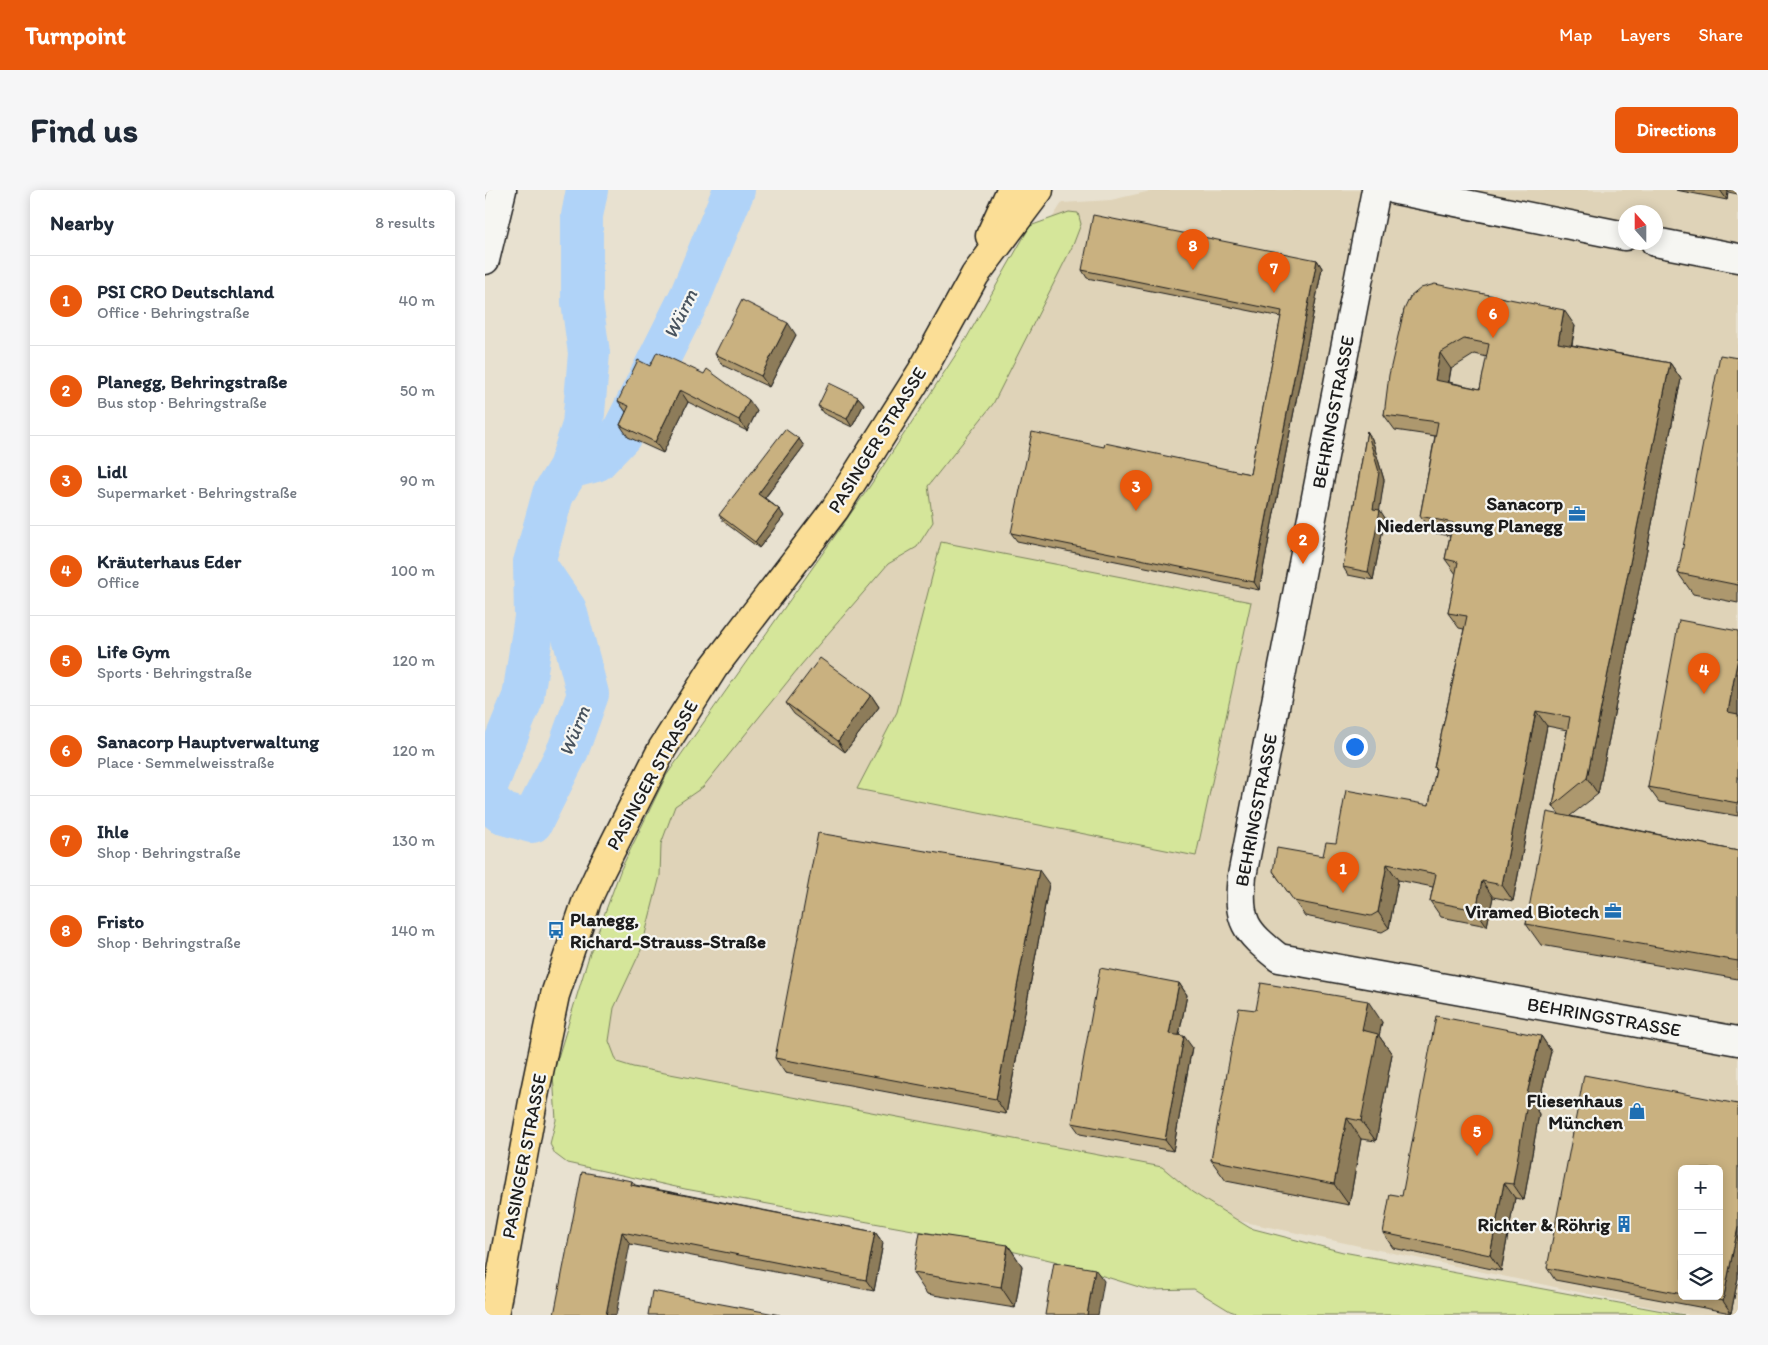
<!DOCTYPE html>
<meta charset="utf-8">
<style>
:root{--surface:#fff;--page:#f6f6f7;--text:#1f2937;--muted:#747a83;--line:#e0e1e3;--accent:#ea580c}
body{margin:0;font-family:Itim,sans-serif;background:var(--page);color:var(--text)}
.controls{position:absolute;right:15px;bottom:15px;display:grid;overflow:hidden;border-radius:8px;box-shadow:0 2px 12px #0003}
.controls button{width:45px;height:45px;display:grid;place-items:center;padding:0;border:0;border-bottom:1px solid var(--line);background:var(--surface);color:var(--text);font:25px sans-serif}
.compass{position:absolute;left:1133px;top:15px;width:45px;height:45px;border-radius:50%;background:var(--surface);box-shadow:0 2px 12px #0003;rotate:339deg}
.you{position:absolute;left:869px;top:556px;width:18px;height:18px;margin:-12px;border:4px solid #fff;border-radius:50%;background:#1a73e8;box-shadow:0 0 0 8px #1a73e833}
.badge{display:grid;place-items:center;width:32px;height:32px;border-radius:50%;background:var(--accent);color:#fff;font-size:16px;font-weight:700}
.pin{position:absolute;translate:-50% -41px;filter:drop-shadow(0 1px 2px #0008)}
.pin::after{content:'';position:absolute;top:26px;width:18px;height:15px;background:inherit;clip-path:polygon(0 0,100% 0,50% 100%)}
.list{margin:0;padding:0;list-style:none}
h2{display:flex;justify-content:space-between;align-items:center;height:65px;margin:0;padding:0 20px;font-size:21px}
h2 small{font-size:16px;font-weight:400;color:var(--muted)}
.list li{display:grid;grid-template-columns:32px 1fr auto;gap:15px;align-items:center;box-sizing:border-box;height:90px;padding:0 20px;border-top:1px solid var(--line)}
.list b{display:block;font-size:19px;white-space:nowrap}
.list p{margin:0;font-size:16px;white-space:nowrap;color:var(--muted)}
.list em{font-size:16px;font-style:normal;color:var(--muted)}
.icon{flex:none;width:28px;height:28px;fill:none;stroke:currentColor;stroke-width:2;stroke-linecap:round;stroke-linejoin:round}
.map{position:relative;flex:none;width:1253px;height:1125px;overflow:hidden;border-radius:8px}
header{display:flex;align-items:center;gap:30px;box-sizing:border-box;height:70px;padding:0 25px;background:var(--accent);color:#fff}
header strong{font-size:24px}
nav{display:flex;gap:28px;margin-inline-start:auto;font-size:18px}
.intro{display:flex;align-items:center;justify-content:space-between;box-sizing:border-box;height:120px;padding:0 30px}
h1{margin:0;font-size:35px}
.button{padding:12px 22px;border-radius:8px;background:var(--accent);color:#fff;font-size:18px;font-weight:700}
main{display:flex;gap:30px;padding:0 30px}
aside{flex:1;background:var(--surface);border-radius:8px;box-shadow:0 2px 12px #0003}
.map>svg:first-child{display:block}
</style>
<header>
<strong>Turnpoint</strong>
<nav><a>Map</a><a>Layers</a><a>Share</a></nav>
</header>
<div class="intro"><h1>Find us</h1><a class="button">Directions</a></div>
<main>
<aside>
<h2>Nearby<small>8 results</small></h2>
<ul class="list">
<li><span class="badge">1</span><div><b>PSI CRO Deutschland</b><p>Office · Behringstraße</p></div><em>40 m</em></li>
<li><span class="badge">2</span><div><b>Planegg, Behringstraße</b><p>Bus stop · Behringstraße</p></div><em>50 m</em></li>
<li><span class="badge">3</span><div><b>Lidl</b><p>Supermarket · Behringstraße</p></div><em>90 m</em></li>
<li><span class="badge">4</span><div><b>Kräuterhaus Eder</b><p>Office</p></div><em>100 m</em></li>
<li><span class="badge">5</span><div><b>Life Gym</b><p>Sports · Behringstraße</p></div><em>120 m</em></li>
<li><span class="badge">6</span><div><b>Sanacorp Hauptverwaltung</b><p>Place · Semmelweisstraße</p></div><em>120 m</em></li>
<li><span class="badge">7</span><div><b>Ihle</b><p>Shop · Behringstraße</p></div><em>130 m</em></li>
<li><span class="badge">8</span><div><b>Fristo</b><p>Shop · Behringstraße</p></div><em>140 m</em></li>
</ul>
</aside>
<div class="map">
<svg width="1253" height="1125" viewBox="0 0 1253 1125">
<rect width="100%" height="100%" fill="#e8e1d0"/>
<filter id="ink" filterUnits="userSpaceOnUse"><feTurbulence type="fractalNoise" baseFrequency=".02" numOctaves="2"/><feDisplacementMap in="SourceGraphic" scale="10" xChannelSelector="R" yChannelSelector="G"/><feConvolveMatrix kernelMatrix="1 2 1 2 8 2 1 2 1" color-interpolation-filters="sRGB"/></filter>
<g filter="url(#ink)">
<path fill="#dfd3b8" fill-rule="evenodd" d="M 670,0 L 1253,0 L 1253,1125 L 1204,1125 L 91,892 L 98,856 L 203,580 L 577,13 L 626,10 ZM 1140,22 L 1170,22 L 1170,52 L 1140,52 ZM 1197,979 L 1234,979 L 1234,1106 L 1197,1106 Z"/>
<g fill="#d5e69a" stroke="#78815b">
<polygon points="584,22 593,23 596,34 588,55 508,214 443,296 448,332 432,357 403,374 316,475 218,597 190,616 176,654 175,686 156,760 129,818 124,851 132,872 148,877 677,977 707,1002 765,1038 858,1062 1199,1125 757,1125 745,1121 709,1099 664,1100 569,1071 461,1046 200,999 82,973 70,964 65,954 71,930 68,884 104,766 136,679 181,586 385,296 481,149 545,36"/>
<polygon points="456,352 766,412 711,666 372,599 412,522"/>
</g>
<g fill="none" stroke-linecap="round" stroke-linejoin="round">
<g stroke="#b0d3f8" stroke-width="42">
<polyline points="84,278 111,271 136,245 205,107 249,0"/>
<polyline points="0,601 38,507 50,427 49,373 68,304 84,278 98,235 104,163 97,112 97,26 102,0"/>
<polyline points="0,609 19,624 47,632 83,560 103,504 81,420 49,373"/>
</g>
<g stroke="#1c1c1c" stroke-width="31">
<g id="minor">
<path d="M 891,0 L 757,686 C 752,732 760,741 794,768 L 1253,851"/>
<polyline points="911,0 1140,46"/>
<polyline points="1170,52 1253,68"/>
<polyline points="0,70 17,0"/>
</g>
</g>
<g stroke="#1c1c1c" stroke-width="31">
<g id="major">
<polyline points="505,46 526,0"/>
<polyline points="9,1125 49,906 70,805 102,710 116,680 177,559 229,477 350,319 437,181 490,85 554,0"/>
</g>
</g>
<use href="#minor" stroke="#f6f6f2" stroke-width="28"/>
<use href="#major" stroke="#fbde96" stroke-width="28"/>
</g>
<g fill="#ad986e" stroke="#1c1c1c" fill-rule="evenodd">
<polygon points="1191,0 1253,0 1253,4 1243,2 1242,10"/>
<polygon points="832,70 837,78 774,400 532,351 526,343 619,257 765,284 796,127 602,88 597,80"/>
<path d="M 919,120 L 1090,136 L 1087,155 L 1185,173 L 1196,189 L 1113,604 L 1085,626 L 1253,661 L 1253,789 L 1056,755 L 1041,734 L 1074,624 L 1068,616 L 1082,540 L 1062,536 L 1028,711 L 1008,707 L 1002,736 L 956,727 L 945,711 L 948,697 L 913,690 L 904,738 L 897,742 L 820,726 L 788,681 L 838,666 L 851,653 L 944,615 L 951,580 L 949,578 L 979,439 L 974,438 L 963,423 L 971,384 L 960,369 L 965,346 L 946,342 L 935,326 L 950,246 L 910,240 L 899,225 ZM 990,164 L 1002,167 L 995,199 L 964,192 L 966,179 Z"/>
<polygon points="311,145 284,197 237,175 230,164"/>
<polygon points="1253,168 1253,413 1208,404 1193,383"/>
<polygon points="165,176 272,221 262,241 203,212 178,263 143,247 135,235 141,222 133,211"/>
<polygon points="373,207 379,214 367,237 338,223 333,216"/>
<polygon points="882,241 887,249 899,290 894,320 900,328 888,390 863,385 858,377"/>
<polygon points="314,249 319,256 280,308 294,319 299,326 274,358 239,332 234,325"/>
<polygon points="1253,441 1253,626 1174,612 1163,597"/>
<polygon points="386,505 394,517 360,562 309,524 301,513"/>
<polygon points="564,694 521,924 300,883 290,868"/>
<polygon points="694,793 702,805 694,845 707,857 688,961 595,944 587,933"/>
<polygon points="771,820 897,832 894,846 907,864 891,951 876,949 864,1015 741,991 726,970"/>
<polygon points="1056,846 1066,861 1052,921 1054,924 1039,1010 1030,1008 1016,1081 908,1058 898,1043 917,1006"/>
<path d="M 1253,914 L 1253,1088 L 1246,1123 L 1070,1090 L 1062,1078 ZM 1197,979 L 1234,1106 L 1197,1106 Z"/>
<polygon points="147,991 150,995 390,1042 398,1053 389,1101 145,1054 69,1125"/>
<polygon points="523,1055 537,1076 530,1118 442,1104 428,1083"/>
</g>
<g fill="#8d7c5a" stroke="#1c1c1c">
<polygon points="1235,0 1242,0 1243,2 1242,10"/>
<polygon points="832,70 837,78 774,400 769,392"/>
<polygon points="1079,120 1090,136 1084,168 1073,153"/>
<polygon points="303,133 311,145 284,197 276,186"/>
<polygon points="955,163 966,179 961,205 950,190"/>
<polygon points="1185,173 1196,189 1113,604 1102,588"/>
<polygon points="195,200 203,212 178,263 170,252"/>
<polygon points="373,207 379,214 367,237 362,229"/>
<polygon points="264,210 272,221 262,241 254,230"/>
<polygon points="882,241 887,249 899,290 894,324 895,320 900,328 888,390 883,382 888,319"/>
<polygon points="314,249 319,256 278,310 273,304"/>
<polygon points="294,319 299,326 274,358 270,352"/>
<polygon points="1253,467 1253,537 1243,522"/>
<polygon points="386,505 394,517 360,562 353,551"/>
<polygon points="1051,521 1062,536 1028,711 1017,695"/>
<polygon points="902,674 913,690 904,738 893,722"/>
<polygon points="554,680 564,694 521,924 511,909"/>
<polygon points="997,691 1008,707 1002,736 991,720"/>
<polygon points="694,793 702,805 692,855 684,844"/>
<polygon points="883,811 897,832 894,846 907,864 891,951 876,931 877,840"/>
<polygon points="699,846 707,857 688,961 680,950"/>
<polygon points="1056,846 1066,861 1052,921 1054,924 1039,1010 1028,994 1041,908"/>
<polygon points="862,928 876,949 864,1015 849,994"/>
<polygon points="1019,993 1030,1008 1016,1081 1005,1065"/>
<polygon points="1253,1037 1253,1088 1246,1123 1238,1111"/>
<polygon points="137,1042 145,1054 131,1125 121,1125"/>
<polygon points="390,1042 398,1053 389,1101 381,1090"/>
<polygon points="523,1055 537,1076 530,1118 516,1097"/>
<polygon points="610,1079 619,1091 613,1125 602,1125"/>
</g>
<g fill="#c9b180" stroke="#1c1c1c" fill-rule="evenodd">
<polygon points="608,25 832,70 769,392 526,343 547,242 619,257 620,253 765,284 797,121 597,80"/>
<path d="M 950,94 L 1079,120 L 1073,153 L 1185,173 L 1102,588 L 1068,616 L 1085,527 L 1051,521 L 1017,695 L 997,691 L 991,720 L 945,711 L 951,684 L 902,674 L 893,722 L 886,726 L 809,711 L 788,681 L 792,658 L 838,666 L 841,652 L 851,653 L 861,600 L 944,615 L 951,578 L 949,578 L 982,426 L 963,423 L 973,372 L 960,369 L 968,333 L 935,326 L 953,232 L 899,225 L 904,185 L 919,120 L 925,107 L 936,98 ZM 979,149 L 1004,154 L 995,199 L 950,190 L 955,163 Z"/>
<polygon points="257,110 303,133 276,186 230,164"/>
<polygon points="172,162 219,184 222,179 264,210 254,230 195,200 170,252 135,235 144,216 133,211 153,170 165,176"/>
<polygon points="1235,165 1253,168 1253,395 1193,383"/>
<polygon points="344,193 373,207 362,229 333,216"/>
<polygon points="300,239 314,249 273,304 294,319 270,352 234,325"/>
<polygon points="882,241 894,282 888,319 895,320 883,382 858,377"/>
<polygon points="1194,430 1253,441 1253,467 1243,522 1253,524 1253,613 1163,597"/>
<polygon points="335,468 386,505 353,551 301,513"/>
<polygon points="1062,622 1253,661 1253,771 1041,734"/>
<polygon points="333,643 554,680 511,909 290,868"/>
<polygon points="615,778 694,793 684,844 699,846 680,950 587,933"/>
<polygon points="776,793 883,811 877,840 893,844 876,931 862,928 849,994 726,970 754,818 771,820"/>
<polygon points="951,826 1056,846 1041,908 1043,908 1028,994 1019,993 1005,1065 898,1043 905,1004 917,1006"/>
<polygon points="1099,885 1253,914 1253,1037 1238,1111 1211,1106 1234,1106 1234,979 1197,979 1197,1104 1062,1078"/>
<polygon points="97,982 147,991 146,995 390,1042 381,1090 137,1042 121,1125 69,1125"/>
<polygon points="435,1042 523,1055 516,1097 428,1083"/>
<polygon points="569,1072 610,1079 602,1125 560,1125"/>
<polygon points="167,1101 295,1125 163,1125"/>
</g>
</g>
<defs>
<g id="office-bare" transform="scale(1.35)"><path d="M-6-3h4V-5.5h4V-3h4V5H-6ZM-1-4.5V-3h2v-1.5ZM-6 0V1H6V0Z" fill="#1f6fb2" stroke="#f6f6f2" stroke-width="2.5" paint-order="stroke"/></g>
<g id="bus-bare" transform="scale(1.35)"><path d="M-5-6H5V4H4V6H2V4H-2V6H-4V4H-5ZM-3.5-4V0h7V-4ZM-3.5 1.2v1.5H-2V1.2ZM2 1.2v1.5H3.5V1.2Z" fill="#1f6fb2" stroke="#f6f6f2" stroke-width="2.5" paint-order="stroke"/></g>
<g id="shop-bare" transform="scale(1.35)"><path d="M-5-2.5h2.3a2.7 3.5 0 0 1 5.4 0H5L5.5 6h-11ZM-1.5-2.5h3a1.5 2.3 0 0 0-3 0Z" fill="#1f6fb2" stroke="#f6f6f2" stroke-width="2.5" paint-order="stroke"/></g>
<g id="building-bare" transform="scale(1.35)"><path d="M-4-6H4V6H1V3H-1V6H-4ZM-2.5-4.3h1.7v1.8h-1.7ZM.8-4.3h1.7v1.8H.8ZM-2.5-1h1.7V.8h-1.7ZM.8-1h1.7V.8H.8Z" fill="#1f6fb2" stroke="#f6f6f2" stroke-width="2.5" paint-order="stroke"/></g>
</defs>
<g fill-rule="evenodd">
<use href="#office-bare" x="1092" y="324"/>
<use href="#office-bare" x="1128" y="721"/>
<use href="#bus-bare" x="71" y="740"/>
<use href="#shop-bare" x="1152" y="921"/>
<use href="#building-bare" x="1139" y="1034"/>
</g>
<g text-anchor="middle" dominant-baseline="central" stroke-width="4.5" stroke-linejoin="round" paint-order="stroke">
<g font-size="19" fill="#1c1c1c" stroke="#f6f6f2">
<text transform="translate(848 222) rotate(-79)">BEHRINGSTRASSE</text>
<text transform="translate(392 250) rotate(-58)">PASINGER STRASSE</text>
<text transform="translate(167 585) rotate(-61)">PASINGER STRASSE</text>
<text transform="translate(771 620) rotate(-79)">BEHRINGSTRASSE</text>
<text transform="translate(1119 827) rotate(10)">BEHRINGSTRASSE</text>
<text transform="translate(39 966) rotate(-79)">PASINGER STRASSE</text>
</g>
<g font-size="19" font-weight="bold" fill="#1c1c1c" stroke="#f6f6f2" text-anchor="end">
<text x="1078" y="313">Sanacorp<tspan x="1078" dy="22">Niederlassung Planegg</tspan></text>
<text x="1114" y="721">Viramed Biotech</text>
<text x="85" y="729" text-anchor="start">Planegg,<tspan x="85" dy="22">Richard-Strauss-Straße</tspan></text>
<text x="1138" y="910">Fliesenhaus<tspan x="1138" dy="22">München</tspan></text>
<text x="1125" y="1034">Richter &amp; Röhrig</text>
</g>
<g font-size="20" font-style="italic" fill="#48535e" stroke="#f6f6f2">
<text transform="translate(195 124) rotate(-64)">Würm</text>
<text transform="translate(89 541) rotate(-68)">Würm</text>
</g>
</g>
</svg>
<div class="controls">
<button>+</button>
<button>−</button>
<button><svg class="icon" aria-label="layers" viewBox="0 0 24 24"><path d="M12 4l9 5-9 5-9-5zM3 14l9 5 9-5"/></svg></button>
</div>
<svg class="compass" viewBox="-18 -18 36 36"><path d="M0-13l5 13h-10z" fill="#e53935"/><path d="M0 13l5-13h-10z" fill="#747a83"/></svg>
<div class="you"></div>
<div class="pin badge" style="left:858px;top:703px">1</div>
<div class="pin badge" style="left:818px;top:374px">2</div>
<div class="pin badge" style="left:651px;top:321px">3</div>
<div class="pin badge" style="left:1219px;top:504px">4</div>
<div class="pin badge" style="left:992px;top:966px">5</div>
<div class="pin badge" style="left:1008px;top:148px">6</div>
<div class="pin badge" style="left:789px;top:103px">7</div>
<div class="pin badge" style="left:708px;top:80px">8</div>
</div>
</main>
